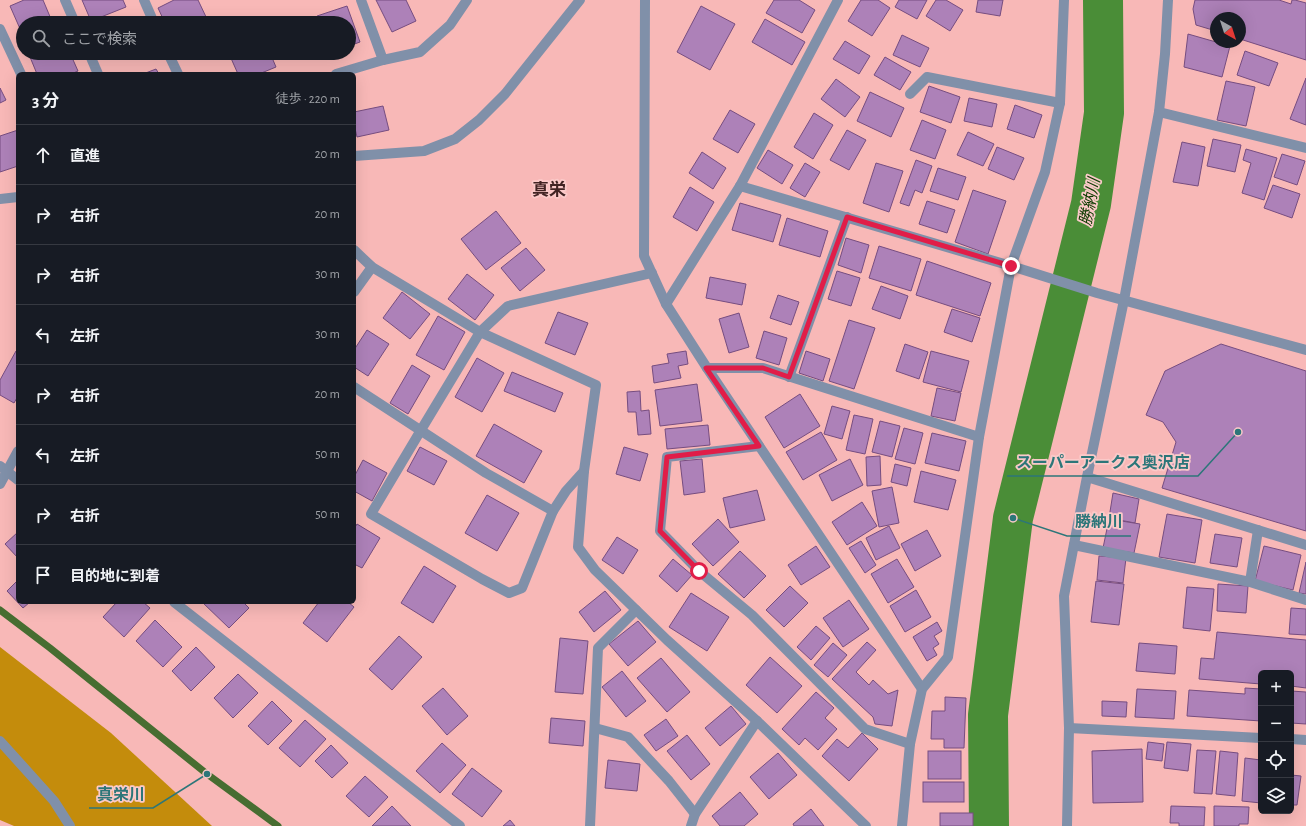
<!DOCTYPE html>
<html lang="ja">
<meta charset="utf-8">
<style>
:root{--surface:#171b24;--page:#242831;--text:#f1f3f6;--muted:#9ea1a6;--line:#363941}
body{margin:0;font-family:"Alegreya Sans","Noto Sans JP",sans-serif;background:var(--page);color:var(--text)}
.controls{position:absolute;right:12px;bottom:12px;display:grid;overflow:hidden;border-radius:6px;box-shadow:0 4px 16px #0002}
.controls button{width:36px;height:36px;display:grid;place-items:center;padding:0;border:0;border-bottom:1px solid var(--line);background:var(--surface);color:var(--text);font:20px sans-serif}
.compass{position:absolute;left:1210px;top:12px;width:36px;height:36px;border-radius:50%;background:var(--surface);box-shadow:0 4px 16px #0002;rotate:141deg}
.stop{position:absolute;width:12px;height:12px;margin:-9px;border:3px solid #e11d48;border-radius:50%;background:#fff}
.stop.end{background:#e11d48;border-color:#fff;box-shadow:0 1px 4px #0008}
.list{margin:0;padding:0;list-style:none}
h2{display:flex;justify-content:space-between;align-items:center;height:52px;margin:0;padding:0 16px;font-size:17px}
h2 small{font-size:13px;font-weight:400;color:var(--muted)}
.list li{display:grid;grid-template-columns:26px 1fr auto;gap:12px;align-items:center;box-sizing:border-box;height:60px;padding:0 16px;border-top:1px solid var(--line)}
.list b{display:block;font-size:15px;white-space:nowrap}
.list em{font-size:13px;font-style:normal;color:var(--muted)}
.icon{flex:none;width:22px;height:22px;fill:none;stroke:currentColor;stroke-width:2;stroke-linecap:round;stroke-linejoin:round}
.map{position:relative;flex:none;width:1306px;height:826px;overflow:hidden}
.search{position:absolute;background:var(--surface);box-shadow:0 4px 16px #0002;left:16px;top:16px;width:340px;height:44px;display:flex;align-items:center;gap:10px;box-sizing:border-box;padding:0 14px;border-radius:22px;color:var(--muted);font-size:15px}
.panel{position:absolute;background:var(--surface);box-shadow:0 4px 16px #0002;left:16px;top:72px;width:340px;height:532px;border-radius:6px}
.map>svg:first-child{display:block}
</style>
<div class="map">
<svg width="1306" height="826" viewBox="0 0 1306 826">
<rect width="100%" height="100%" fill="#f8b8b7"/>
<polygon fill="#c48c0c" points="0,647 111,733 212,826 14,826 0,820"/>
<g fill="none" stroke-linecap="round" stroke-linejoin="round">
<polyline stroke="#476d31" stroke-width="7" points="0,610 50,648 207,774 278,826"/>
<polyline stroke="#4a8d37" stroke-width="40" points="989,826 988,715 1013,518 1091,204 1104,113 1103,0"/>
</g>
<g fill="#ad81b8" stroke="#764d80">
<polygon points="24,0 43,0 51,19 40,23 23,23 23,30 21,31 10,6"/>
<polygon points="82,0 123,0 126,7 91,21"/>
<polygon points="174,0 198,0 207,19 199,23 165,23 158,8"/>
<polygon points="376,0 406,0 416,21 392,32"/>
<polygon points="774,0 799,0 815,10 802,33 766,13"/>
<polygon points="861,0 878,0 890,8 872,36 848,21"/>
<polygon points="899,0 927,0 917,19 895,7"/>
<polygon points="936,0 946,0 963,10 950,31 926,16"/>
<polygon points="978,0 1003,0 1000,16 976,12"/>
<polygon points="1195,0 1279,0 1291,4 1292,0 1295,0 1306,3 1306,60 1240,39 1240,18 1216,18 1216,31 1196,25 1193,9"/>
<polygon points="347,6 360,42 349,46 349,23 320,23 317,16"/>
<polygon points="701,6 735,24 710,70 677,52"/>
<polygon points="765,19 805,42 792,65 752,42"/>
<polygon points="1188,34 1230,46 1222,77 1184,67"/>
<polygon points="902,35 929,48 920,67 893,55"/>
<polygon points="845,41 870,56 859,74 833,59"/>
<polygon points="1245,51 1278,63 1269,86 1237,75"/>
<polygon points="40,53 70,53 78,71 71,74 37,74 30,57"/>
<polygon points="236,53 270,53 276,67 259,74 238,74 230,56"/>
<polygon points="885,57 911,72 900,90 874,75"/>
<polygon points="156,69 159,74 143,74"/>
<polygon points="1306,78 1306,125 1290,119"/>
<polygon points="836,79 860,97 845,117 821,99"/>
<polygon points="1226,81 1255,87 1246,126 1217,120"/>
<polygon points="929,86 960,97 951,123 920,112"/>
<polygon points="0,88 6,100 0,103"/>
<polygon points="870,92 904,108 891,137 857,121"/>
<polygon points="969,98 997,104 992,127 964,121"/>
<polygon points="1015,105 1042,115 1034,138 1007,129"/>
<polygon points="383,106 389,130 357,137 354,124 354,112"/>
<polygon points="730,110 755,124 738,153 713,139"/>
<polygon points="814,113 833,125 813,159 794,147"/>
<polygon points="922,120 946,130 935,159 910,150"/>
<polygon points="18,130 18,166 0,172 0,136"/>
<polygon points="847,130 866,140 849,170 830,160"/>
<polygon points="968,132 994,144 983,166 957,155"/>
<polygon points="1213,139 1241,145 1235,172 1207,166"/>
<polygon points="1182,142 1205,147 1198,186 1173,182"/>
<polygon points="997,147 1024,158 1014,180 988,169"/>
<polygon points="1246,149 1277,158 1264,200 1242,193 1251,163 1243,160"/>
<polygon points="768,150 793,165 782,184 757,168"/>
<polygon points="702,152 726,168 713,189 689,173"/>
<polygon points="1282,154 1305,161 1297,185 1274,177"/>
<polygon points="916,160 932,166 922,193 915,190 909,206 900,203"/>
<polygon points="805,163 820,172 805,197 790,188"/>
<polygon points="876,163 903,171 889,212 863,203"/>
<polygon points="938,168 966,177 958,200 930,191"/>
<polygon points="1273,185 1300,194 1292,218 1264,208"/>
<polygon points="690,187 714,202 697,231 673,217"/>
<polygon points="973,190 1006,201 988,254 955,242"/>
<polygon points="927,201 955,210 947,233 919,224"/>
<polygon points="740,203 781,215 773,242 732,230"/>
<polygon points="496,211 521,243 486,270 461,239"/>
<polygon points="787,218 828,231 820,257 779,245"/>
<polygon points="846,238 869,245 861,273 838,265"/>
<polygon points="879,246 921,259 911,291 869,278"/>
<polygon points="526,248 545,270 520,291 501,268"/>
<polygon points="927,261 991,283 980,316 916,295"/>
<polygon points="837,271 860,278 851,306 828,299"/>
<polygon points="467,274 494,295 475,320 448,299"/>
<polygon points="710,277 746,284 742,305 706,298"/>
<polygon points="881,286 908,296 900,319 872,309"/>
<polygon points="402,292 430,314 410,339 383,318"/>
<polygon points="778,295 799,302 791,325 770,318"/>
<polygon points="952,309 980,318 972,342 944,332"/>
<polygon points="558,312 588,323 575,355 545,343"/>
<polygon points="739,313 749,347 729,353 719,319"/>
<polygon points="438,316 465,332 444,370 416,355"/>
<polygon points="849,320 875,328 854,389 829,381"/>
<polygon points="367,330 389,344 368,376 354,367 354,350"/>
<polygon points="764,331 787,338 779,365 756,358"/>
<polygon points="905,344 928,352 919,379 896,371"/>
<polygon points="1221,344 1306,371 1306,531 1162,488 1176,442 1163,422 1146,415 1165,371"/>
<polygon points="16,351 18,353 18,396 14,403 0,395 0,380"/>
<polygon points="686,351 688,364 678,366 681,378 654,383 652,366 669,363 667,354"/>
<polygon points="806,351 830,359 823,381 799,373"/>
<polygon points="931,351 969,361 961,392 923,382"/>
<polygon points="477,358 504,373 482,412 455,397"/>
<polygon points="412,365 430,376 408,414 390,403"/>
<polygon points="512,372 563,393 555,412 504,391"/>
<polygon points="697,384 702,421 660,426 655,390"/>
<polygon points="937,388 961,393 955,421 931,416"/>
<polygon points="640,391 641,411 649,410 651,434 638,435 636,412 628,412 627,392"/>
<polygon points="800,394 820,426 784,448 765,417"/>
<polygon points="832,406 850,411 842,439 824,434"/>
<polygon points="854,415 873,419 865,454 846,450"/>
<polygon points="880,421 900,426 892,457 872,452"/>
<polygon points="494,424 542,451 524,483 476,456"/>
<polygon points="708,425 710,445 667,449 665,429"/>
<polygon points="904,428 923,433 915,464 895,459"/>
<polygon points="821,432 837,460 803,480 786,452"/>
<polygon points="932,433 966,441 959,471 925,463"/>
<polygon points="420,447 447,461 434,485 407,471"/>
<polygon points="624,447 648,454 640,481 616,474"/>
<polygon points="880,456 881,485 867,486 866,457"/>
<polygon points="702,459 705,492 684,495 680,461"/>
<polygon points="850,459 863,485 832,501 819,475"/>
<polygon points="363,460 387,473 372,501 354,491 354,477"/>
<polygon points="895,464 911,468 907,486 891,482"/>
<polygon points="921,471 956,480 948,510 914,502"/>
<polygon points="892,487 899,523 879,527 872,491"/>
<polygon points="757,490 765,520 730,528 723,498"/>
<polygon points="1113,493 1139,499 1135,523 1109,518"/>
<polygon points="487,495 519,513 497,551 465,533"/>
<polygon points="862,502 877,526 847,545 832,522"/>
<polygon points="1167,514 1202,520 1195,563 1159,557"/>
<polygon points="718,519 739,542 713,566 692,544"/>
<polygon points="1109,519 1140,524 1134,553 1103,548"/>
<polygon points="357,524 380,538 362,568 354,564 354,529"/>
<polygon points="889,526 900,548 876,560 866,538"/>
<polygon points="927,530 941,556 915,571 901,544"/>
<polygon points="18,532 18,558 5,544"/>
<polygon points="1215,534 1242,538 1237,567 1210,563"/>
<polygon points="617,537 638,550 623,574 602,560"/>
<polygon points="861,541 876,565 865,573 849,548"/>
<polygon points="816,546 830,567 801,585 788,565"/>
<polygon points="1264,546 1301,555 1293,590 1255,581"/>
<polygon points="740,551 766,576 744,598 718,574"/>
<polygon points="1099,556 1126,558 1123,583 1097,580"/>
<polygon points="673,559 692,575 677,592 659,576"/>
<polygon points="897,559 914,587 888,603 871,574"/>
<polygon points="1306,562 1306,594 1299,593"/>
<polygon points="424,566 456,586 433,623 401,603"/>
<polygon points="18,580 18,602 30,602 23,608 7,591"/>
<polygon points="1096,581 1124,584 1119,625 1091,622"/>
<polygon points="1218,584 1248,586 1246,613 1217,611"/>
<polygon points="790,586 808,603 784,627 766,610"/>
<polygon points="1187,587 1214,589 1210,631 1183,628"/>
<polygon points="916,590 931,617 905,632 890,606"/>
<polygon points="605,591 621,610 594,632 579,612"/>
<polygon points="691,593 729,617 707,651 669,627"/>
<polygon points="849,600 869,629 843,647 823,618"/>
<polygon points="117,602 143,602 150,608 124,637 103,617"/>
<polygon points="202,602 243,602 249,608 229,628"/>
<polygon points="319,602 348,602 354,607 327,642 303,623"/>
<polygon points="1291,608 1306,609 1306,635 1289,634"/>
<polygon points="155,620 182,647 163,667 136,641"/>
<polygon points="638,621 656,642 628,666 609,644"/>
<polygon points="937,622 942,631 934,636 939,644 933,648 937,655 927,661 913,637"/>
<polygon points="816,626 830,638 811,660 797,647"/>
<polygon points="1217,632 1306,640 1306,688 1291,686 1291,673 1261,673 1261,684 1199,679 1201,658 1214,659"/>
<polygon points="399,636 422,657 392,690 369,669"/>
<polygon points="560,638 588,641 583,694 555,692"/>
<polygon points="867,642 876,650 856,672 869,685 873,680 888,694 898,690 892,726 875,724 873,717 832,679"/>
<polygon points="833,643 847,655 828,677 814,665"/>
<polygon points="1139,643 1177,646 1175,674 1136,671"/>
<polygon points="196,647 215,667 191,691 172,671"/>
<polygon points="770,657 802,686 777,713 746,685"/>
<polygon points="661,658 690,692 667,712 637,678"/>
<polygon points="622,671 646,701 626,717 602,687"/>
<polygon points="238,674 258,693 233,718 214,698"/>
<polygon points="443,688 468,716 447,735 422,706"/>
<polygon points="1245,688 1261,689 1261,721 1187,716 1189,690 1245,694"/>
<polygon points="1137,689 1176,691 1174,719 1135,717"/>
<polygon points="1291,691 1306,692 1306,724 1291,723"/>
<polygon points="816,692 834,708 825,718 837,729 818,750 805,738 799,745 782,729"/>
<polygon points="945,697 966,698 964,748 944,748 944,739 931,739 932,711 945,711"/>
<polygon points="272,701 292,721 268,745 248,726"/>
<polygon points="1102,701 1127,702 1126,717 1102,716"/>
<polygon points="731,706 746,724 720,746 705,728"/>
<polygon points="551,718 585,721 583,746 549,743"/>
<polygon points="666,719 678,736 656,751 644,735"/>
<polygon points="305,720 326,739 300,767 279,748"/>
<polygon points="862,733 878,749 849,781 822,756 837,739 848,748"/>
<polygon points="687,735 710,764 691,780 667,751"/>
<polygon points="1148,742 1164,744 1162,761 1146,759"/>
<polygon points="1167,742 1191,744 1188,771 1164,768"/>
<polygon points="442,743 466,765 440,793 416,771"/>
<polygon points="331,745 348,763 332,778 315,761"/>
<polygon points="1142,749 1143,802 1093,803 1092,751"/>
<polygon points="1197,750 1216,751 1212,794 1194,793"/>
<rect x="928" y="751" width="33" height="28"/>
<polygon points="1220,751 1238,753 1235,796 1216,794"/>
<polygon points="778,753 797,775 769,799 750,777"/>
<polygon points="1245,758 1261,760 1261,803 1242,801"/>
<polygon points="608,760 640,764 637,791 605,788"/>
<polygon points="472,768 502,791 482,817 452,794"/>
<polygon points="1291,775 1301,776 1297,805 1291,805"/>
<polygon points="365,776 388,797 369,817 346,796"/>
<rect x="923" y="782" width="41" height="20"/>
<polygon points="740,792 758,814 744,826 720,826 712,816"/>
<polygon points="392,806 411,826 372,826"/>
<polygon points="1171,806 1205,807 1204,826 1179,826 1179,823 1170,823"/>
<polygon points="1214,806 1249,807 1248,824 1239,824 1239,826 1214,826"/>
<polygon points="811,809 824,826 794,826 793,824"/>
<rect x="940" y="813" width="33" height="13"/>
<polygon points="510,820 515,826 503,826"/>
</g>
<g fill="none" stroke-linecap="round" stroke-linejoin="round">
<g stroke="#8090a9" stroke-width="10">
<polyline points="645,0 644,256 666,304"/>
<polyline points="354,292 372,267"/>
<polyline points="421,430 480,332 508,306 652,273"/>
<polyline points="1087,477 1306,545"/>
</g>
<g stroke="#8090a9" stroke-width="10">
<polyline points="65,0 75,23"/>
<polyline points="144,0 154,23"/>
<polyline points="361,0 383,60"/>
<polyline points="838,0 740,186 666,304 707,368 922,689"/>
<polyline points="0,29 21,74"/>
<polyline points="89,53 98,74"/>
<polyline points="168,53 178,74"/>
<polyline points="910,94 927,77 1060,103"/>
<polyline points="1159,112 1306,148"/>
<polyline points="354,156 424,151 455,139 479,120 505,94 580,0"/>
<polyline points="740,186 1011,266 1097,293 1306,350"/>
<polyline points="0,199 18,197"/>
<polyline points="354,250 372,267 480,332 596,385 584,471 578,547 595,570 667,640 757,721 866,826"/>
<polyline points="707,368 763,368 979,437"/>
<polyline points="789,377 847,217"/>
<polyline points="354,387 486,473 553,511"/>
<polyline points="421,430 371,514 482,579 509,593 522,588 553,511 566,491 584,471"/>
<polyline points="759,446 667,457 660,531 699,571 752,615 865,729 910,744"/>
<polyline points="0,466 18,480"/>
<polyline points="1074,545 1250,582 1258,530"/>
<polyline points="1250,582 1306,600"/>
<polyline points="174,602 460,826"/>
<polyline points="595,728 628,737 669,781 695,814"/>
<polyline points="1069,728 1261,738"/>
<polyline points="1291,739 1306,740"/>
<polyline points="590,826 598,648 636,610"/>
<polyline points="691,826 695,814 757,721"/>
<polyline points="902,826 910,744 922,689 948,657 979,437 1011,266 1045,172 1060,103 1064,0"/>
</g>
<g stroke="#8090a9" stroke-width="10">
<polyline points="336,74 383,60 420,52 450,25 467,0"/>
<polyline points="0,484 18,451"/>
<polyline points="0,741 54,801 70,826"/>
<polyline points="1067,826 1069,728 1064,596 1087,477 1124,300 1159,112 1165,54 1168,0"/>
</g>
</g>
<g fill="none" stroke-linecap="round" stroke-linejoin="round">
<polyline stroke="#e11d48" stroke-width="5" points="699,571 660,531 667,457 759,446 706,368 763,368 789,377 847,217 1011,266"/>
</g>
<g text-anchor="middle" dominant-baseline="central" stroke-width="3.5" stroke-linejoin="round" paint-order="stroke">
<g font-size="16" font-style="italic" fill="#0d3b00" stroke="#fbcac9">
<text transform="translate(1090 202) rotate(-79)">勝納川</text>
</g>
<g font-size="17" font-weight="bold" fill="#412323" stroke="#fbcac9">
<text x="549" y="189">真栄</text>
</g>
</g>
<path fill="none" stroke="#2c7679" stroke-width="1.5" d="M1238 432L1198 476H1007M1013 518L1067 536H1131M207 774L153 808H89"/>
<g fill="#2c7679" stroke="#fbcac9" stroke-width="1.5">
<circle cx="1238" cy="432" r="4"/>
<circle cx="1013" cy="518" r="4"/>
<circle cx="207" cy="774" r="4"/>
</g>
<g font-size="16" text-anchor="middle" font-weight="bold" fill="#2c7679" stroke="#fbcac9" stroke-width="3.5" stroke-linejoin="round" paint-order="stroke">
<text x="1103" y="468">スーパーアークス奥沢店</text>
<text x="1099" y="527">勝納川</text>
<text x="121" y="800">真栄川</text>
</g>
</svg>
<div class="controls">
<button>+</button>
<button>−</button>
<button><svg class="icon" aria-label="locate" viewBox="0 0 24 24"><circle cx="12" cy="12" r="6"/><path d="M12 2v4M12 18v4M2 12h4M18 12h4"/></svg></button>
<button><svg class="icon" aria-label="layers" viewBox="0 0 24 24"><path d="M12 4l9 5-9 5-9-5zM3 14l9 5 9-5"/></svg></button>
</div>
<svg class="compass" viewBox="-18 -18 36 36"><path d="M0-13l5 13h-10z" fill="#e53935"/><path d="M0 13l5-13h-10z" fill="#9ea1a6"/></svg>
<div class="stop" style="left:699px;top:571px"></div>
<div class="stop end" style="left:1011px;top:266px"></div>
<div class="search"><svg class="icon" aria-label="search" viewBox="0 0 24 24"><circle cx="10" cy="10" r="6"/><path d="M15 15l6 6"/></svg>ここで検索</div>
<section class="panel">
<h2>3 分<small>徒歩 · 220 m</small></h2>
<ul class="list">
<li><svg class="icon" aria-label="ahead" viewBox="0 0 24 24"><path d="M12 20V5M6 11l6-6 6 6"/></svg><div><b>直進</b></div><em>20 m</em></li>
<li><svg class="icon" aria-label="right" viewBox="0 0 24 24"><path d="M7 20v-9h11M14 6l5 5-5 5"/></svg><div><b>右折</b></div><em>20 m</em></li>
<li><svg class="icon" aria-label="right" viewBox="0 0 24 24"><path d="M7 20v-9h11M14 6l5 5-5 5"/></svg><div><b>右折</b></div><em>30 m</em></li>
<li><svg class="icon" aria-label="left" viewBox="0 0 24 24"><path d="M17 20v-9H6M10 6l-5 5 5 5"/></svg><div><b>左折</b></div><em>30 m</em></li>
<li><svg class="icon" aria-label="right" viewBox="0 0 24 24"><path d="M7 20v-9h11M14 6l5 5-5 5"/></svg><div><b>右折</b></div><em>20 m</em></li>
<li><svg class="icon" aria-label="left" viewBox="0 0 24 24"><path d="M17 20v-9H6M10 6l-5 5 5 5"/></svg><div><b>左折</b></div><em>50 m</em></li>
<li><svg class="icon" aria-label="right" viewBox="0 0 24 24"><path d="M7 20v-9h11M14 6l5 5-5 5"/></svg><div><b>右折</b></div><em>50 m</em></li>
<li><svg class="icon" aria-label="arrive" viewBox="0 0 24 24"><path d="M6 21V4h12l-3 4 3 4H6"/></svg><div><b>目的地に到着</b></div></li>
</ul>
</section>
</div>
